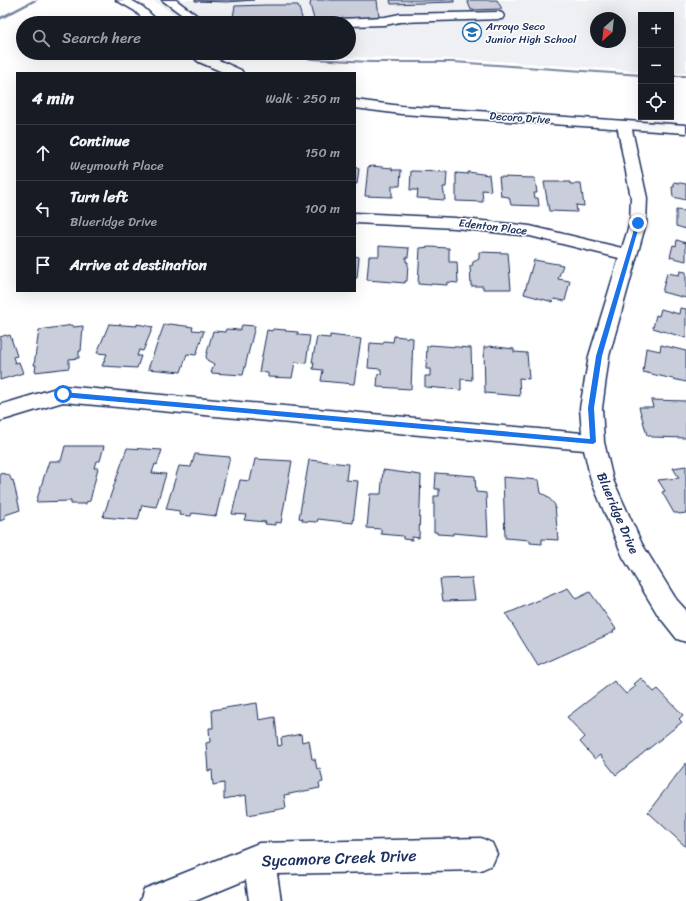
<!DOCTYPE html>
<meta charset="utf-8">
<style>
:root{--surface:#171b24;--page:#242831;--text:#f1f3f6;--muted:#9ea1a6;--line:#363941}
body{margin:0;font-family:Sriracha,sans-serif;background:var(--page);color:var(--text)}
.controls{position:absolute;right:12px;top:12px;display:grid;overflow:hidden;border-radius:0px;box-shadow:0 4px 16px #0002}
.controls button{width:36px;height:36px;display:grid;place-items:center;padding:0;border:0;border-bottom:1px solid var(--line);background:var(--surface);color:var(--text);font:20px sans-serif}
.compass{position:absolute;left:590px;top:12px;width:36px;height:36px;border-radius:50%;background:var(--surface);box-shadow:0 4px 16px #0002;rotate:207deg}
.stop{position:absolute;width:12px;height:12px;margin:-9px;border:3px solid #1a73e8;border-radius:50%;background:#fff}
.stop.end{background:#1a73e8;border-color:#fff;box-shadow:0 1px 4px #0008}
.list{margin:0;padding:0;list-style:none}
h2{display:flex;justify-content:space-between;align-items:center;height:52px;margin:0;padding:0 16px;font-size:17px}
h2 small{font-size:13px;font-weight:400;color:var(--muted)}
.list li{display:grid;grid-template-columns:26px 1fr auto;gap:12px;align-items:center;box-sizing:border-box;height:56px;padding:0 16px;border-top:1px solid var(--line)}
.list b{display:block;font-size:15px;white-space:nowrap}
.list p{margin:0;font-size:13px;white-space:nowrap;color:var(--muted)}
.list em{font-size:13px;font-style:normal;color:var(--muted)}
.icon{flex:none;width:22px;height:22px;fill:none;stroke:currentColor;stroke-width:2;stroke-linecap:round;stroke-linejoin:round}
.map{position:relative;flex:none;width:686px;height:901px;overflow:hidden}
.search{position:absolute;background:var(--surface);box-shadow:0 4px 16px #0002;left:16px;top:16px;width:340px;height:44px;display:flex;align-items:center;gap:10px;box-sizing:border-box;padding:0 14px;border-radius:22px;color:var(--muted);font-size:15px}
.panel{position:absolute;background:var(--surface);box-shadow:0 4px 16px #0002;left:16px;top:72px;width:340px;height:220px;border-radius:0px}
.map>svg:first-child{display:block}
</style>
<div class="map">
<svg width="686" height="901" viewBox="0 0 686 901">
<rect width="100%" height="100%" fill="#fff"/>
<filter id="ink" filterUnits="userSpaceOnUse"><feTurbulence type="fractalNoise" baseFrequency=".025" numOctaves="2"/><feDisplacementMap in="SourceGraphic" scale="8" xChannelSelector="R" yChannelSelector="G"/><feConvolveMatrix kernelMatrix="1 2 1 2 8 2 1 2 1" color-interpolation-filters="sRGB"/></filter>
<g filter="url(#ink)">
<path fill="#eff0f4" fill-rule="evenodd" d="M 152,0 L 686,0 L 686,73 L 671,73 L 671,15 L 641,15 L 641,71 L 466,59 L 335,57 L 299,53 L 349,53 L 349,23 L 188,23 ZM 596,18 L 620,18 L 620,42 L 596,42 Z"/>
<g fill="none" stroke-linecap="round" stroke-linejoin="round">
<g fill="#77839f" fill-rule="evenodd">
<polygon points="33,0 38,0 0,20 0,17"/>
<polygon points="273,53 284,53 312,58 370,61 453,61 641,74 641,76 453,63 370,63 312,60"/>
<rect x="671" y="75" width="15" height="2"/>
</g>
</g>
<g fill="#caceda" stroke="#1b2f5e">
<polygon points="195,0 254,0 227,2 195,1"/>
<polygon points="311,0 377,0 379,17 314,19 310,5"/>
<polygon points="390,0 454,0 454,2 391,4"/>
<polygon points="467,0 497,0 502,9 471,10"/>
<polygon points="266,5 298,5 302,18 301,23 232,23 235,6"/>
<polygon points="372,166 392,168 392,170 401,170 400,186 392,186 392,197 365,196 368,167"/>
<polygon points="355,167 359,169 357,184 355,184"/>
<polygon points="411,171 447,172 446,187 443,187 445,200 417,198 418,190 410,190"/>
<polygon points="468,172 489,175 491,191 482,190 483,202 456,201 456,173 468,174"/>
<polygon points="499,177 535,178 537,193 534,193 535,198 538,198 539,206 511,205 509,197 501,196"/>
<polygon points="544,182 570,182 570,184 581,184 584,206 576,205 577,212 549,211"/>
<polygon points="674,182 686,184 686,200 673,197 672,187 674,187"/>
<polygon points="676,210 686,211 686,229 676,226"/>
<polygon points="677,240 686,243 686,261 670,257 673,245 676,246"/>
<polygon points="379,246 409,248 408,257 406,257 406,262 408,262 407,281 405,281 405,283 367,280 369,256 379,256"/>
<polygon points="430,247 449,248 449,262 457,262 458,283 447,282 447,285 431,284 431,285 418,284 420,248"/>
<polygon points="479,252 508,253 511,289 483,289 483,286 471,286 470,266 472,266 473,262 479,259"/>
<polygon points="355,256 359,257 357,278 355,278"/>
<polygon points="534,260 563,265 558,279 570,281 565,301 554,299 553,302 524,294"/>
<polygon points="680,271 686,272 686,298 662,292 667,273 679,275"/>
<polygon points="680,308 686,309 686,338 653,328 656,315 659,316 661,309 679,314"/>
<polygon points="109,324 137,326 137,324 153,327 143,351 139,350 137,356 141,356 137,368 102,366 107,354 97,353"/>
<polygon points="170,324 193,327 192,330 204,331 196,355 187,354 181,372 148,369 164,325"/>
<polygon points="73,325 73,327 83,326 81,351 79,351 79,358 69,359 69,368 35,372 36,365 34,365 39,330"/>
<polygon points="242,325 255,326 243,375 211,373 214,364 207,360 206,356 213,331 225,332 226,329 240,330"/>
<polygon points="273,329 286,330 285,331 298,332 298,335 310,336 306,363 295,362 292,378 268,377 268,373 259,372 267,330 272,331"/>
<polygon points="6,335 7,336 10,335 17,356 13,357 15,363 19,362 23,373 0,380 0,337"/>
<polygon points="330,335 361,339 354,384 321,381 323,370 313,369 314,362 312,362 317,337 330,338"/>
<polygon points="394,336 413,338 411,389 377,387 378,374 381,375 381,369 368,368 370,343 383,344 384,341 393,342"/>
<polygon points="430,345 471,348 472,380 461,379 461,390 425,387 425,376 430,376 430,369 426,369 427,346 430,346"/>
<polygon points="661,345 686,351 686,382 643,372 646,348 660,351"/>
<polygon points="489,346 514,349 514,352 527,353 529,379 519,378 520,396 485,393 484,347 489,347"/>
<polygon points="651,400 686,401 686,438 652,437 651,436 647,435 639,407 653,407"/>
<polygon points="65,446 104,446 100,461 96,461 94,468 98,468 90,501 86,502 86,504 71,504 71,501 36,502 49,461 61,461"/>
<polygon points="127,448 162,450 157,465 155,464 152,473 166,474 156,507 142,505 138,520 103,517"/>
<polygon points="195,454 230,457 216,516 192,513 191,516 179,515 180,511 166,509 179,466 191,467"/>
<polygon points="255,459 292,461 281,523 275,522 275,525 265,524 266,522 244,520 246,515 232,514 240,480 250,481"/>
<polygon points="309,460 348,464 346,480 358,481 353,523 318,519 317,522 302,521 303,519 299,518"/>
<polygon points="686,466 686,513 679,514 678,513 674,513 662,492 665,491 658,480 679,478 673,468"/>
<polygon points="383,470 421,475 419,538 412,537 412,540 403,539 403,536 381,534 381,529 367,528 370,494 381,494"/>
<polygon points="0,473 9,475 12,481 13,480 20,510 5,515 5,519 0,521"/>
<polygon points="436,473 475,476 476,492 486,493 488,536 453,533 453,535 437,534 437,532 434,532 434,496 439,496 439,489 435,489"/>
<polygon points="503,477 539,480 541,493 547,496 555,505 558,540 542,539 542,544 530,543 530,540 505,538"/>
<polygon points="472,578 475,600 443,601 440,579"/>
<polygon points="568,588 576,599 590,592 616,629 613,631 614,632 538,666 506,614"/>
<polygon points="641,678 654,692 658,689 683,715 679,719 682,722 616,775 600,755 595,759 580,742 585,737 567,717 614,681 626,694 636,686 634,684"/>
<polygon points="257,703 259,720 275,717 278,746 282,745 281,738 301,734 302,742 309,740 312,759 315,759 317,769 320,768 323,782 319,783 320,788 284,795 286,808 248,815 246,795 224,799 224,783 213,785 212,770 208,771 206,743 210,742 209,728 213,728 212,710"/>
<polygon points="686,763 686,847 648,812"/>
</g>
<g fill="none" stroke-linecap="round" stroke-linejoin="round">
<g stroke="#1b2f5e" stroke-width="3">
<g id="minor">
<polygon points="162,0 176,0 207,23 193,23"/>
<polygon points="498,12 502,13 504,16 502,19 400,22 385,25 349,26 349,23 335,23 337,20 341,19 385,17 400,14"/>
<polygon points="624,121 629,122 631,125 647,198 646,223 609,356 602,408 604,442 613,480 642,544 676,599 686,610 686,642 677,639 658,615 623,557 591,480 584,450 63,402 0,421 0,405 63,386 582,433 580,408 589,356 619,258 530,236 455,228 355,223 355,213 455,218 530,226 622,248 630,223 631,198 617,125 619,122"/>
<polygon points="481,838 492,843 497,854 492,865 481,870 277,874 281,901 249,901 246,880 195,901 140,901 144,889 259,843"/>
</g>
</g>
<g stroke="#1b2f5e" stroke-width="3">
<g id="major">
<polygon points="116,0 131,0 143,7 160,23 147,23 135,11"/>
<polygon points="188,53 203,53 241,70 243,73 225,73 199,62"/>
<polygon points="355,100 401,106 686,125 686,133 401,114 355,108"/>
</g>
</g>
<use href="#minor" fill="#fff" fill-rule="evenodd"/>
<use href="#major" fill="#fff" fill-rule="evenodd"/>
</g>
</g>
<polygon fill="#1a73e8" points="638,222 640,223 602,356 594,408 596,442 593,444 63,397 60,394 63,392 590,439 588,408 596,356 636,223"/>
<defs>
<g id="school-ring" transform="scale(1)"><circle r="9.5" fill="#fff" stroke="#1f6fb2" stroke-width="1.5"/><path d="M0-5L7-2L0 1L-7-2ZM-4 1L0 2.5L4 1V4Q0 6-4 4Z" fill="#1f6fb2"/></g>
</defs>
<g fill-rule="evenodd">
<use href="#school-ring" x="472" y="32"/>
</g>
<g text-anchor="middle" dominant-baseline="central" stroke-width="3" stroke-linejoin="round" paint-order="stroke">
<g font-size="11" fill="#1b2f5e" stroke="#fff" text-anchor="start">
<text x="486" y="26">Arroyo Seco<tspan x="486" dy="13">Junior High School</tspan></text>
</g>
<g font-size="11" fill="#1b2f5e" stroke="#fff">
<text transform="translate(520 118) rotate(4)">Decoro Drive</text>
<text transform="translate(493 227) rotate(7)">Edenton Place</text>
</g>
<g font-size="13" fill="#1b2f5e" stroke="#fff">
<text transform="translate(618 513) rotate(67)">Blueridge Drive</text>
</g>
<g font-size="16" fill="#1b2f5e" stroke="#fff">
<text transform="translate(339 858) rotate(-2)">Sycamore Creek Drive</text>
</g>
</g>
</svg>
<div class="controls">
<button>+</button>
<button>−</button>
<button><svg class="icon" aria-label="locate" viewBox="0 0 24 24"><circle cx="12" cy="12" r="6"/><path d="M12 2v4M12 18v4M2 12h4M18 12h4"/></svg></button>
</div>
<svg class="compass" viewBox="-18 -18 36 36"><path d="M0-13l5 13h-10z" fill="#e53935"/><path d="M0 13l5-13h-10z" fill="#9ea1a6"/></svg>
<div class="stop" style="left:63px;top:394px"></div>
<div class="stop end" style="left:638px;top:223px"></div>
<div class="search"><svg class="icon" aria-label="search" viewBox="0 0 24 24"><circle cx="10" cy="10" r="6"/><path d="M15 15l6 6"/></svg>Search here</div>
<section class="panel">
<h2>4 min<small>Walk · 250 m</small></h2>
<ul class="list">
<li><svg class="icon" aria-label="ahead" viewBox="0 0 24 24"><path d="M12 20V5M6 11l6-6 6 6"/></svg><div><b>Continue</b><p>Weymouth Place</p></div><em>150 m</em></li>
<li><svg class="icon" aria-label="left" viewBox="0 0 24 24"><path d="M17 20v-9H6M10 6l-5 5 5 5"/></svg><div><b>Turn left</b><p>Blueridge Drive</p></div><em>100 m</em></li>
<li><svg class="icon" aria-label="arrive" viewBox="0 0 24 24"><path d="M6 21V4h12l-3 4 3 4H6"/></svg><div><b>Arrive at destination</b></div></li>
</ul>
</section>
</div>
